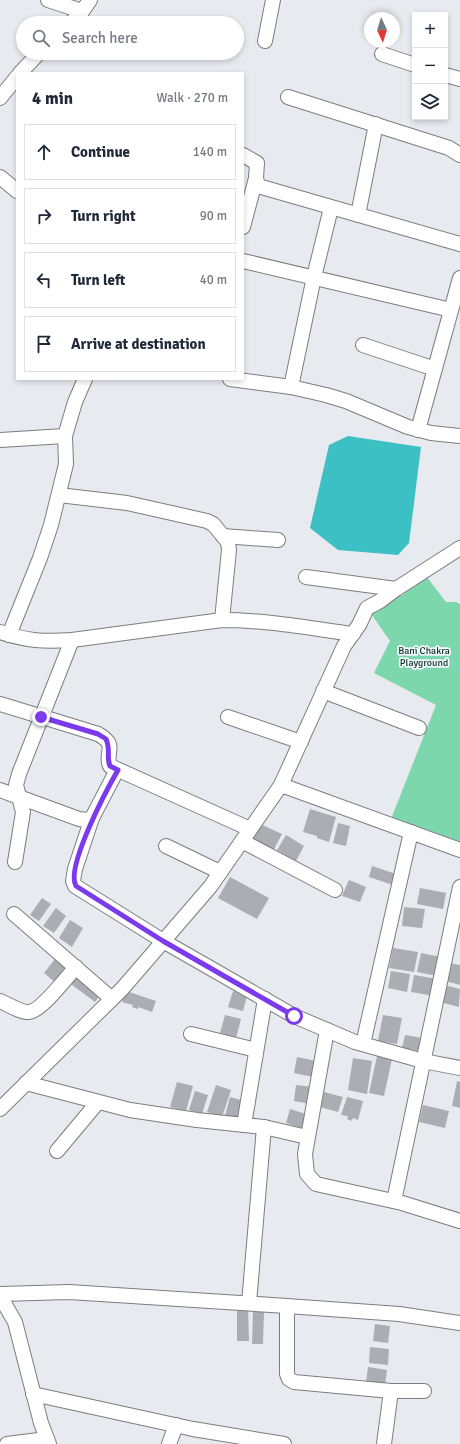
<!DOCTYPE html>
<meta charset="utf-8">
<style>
:root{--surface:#fff;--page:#f6f6f7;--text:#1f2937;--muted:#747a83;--line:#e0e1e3}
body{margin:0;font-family:Signika,sans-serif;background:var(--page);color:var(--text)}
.controls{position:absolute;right:12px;top:12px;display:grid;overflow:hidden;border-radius:0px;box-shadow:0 2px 6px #0003}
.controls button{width:36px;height:36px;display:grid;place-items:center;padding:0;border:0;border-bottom:1px solid var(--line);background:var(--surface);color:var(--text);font:20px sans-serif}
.compass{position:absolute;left:364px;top:12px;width:36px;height:36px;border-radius:50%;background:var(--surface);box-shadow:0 2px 6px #0003;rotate:176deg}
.stop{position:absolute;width:12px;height:12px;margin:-9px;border:3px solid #7c3aed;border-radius:50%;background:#fff}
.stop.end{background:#7c3aed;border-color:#fff;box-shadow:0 1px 4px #0008}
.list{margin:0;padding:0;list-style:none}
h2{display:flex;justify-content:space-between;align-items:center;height:52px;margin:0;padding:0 16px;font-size:17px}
h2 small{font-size:13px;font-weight:400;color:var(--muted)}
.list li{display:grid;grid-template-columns:26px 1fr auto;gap:12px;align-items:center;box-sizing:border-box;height:56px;margin:0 8px 8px;padding:0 8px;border:1px solid var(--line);border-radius:0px}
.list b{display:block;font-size:15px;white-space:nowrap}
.list em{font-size:13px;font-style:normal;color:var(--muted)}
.icon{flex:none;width:22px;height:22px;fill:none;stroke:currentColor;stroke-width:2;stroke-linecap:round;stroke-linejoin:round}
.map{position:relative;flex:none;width:460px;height:1444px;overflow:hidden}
.search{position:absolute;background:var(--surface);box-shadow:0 2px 6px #0003;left:16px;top:16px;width:228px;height:44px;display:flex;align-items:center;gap:10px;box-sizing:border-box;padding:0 14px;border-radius:22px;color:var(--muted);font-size:15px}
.panel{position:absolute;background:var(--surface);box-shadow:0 2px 6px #0003;left:16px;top:72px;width:228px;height:308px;border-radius:0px}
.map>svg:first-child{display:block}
</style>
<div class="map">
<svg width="460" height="1444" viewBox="0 0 460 1444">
<rect width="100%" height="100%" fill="#e7eaef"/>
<polygon fill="#7cd8ac" points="423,572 446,602 456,602 460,604 460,842 391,819 436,705 374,673 390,641 367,608 403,595"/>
<polygon fill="#3cc0c3" points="348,436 421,447 409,543 398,555 338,550 310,528 329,445"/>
<g fill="#aaadb2">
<polygon points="310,809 336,817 329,842 317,838 317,836 303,832"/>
<polygon points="258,823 282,834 272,853 249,841"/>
<polygon points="338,823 350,826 346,846 333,843"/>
<polygon points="286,835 304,846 296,861 277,850"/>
<polygon points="372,866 396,874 393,885 369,877"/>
<polygon points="230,877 269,898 257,919 218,898"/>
<polygon points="349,880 366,887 360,902 342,896"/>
<polygon points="420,888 446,893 443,909 417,904"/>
<polygon points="42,898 51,904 39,921 30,915"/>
<polygon points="404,907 425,909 422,928 402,926"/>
<polygon points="56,908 66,916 54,933 43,926"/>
<polygon points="70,920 83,928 72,947 59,938"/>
<polygon points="393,948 418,952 414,972 389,968"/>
<polygon points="421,953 441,957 437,976 417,972"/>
<polygon points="55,959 68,968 56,983 44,973"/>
<polygon points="450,963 460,965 460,985 445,981"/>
<polygon points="391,971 410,974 407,992 388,988"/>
<polygon points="414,975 437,979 434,996 411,992"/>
<polygon points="78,976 101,994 95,1002 71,984"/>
<polygon points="444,985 460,989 459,1007 440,1002"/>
<polygon points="126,991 156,1001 152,1012 138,1007 138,1009 132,1007 133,1005 122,1002"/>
<polygon points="233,991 247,996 243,1011 228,1007"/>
<polygon points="225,1015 241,1019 236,1038 220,1033"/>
<polygon points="383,1015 402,1018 397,1044 378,1041"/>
<polygon points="405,1035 422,1038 419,1051 402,1048"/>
<polygon points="377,1056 392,1059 384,1096 369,1093"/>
<polygon points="297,1057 316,1061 313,1077 294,1073"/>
<polygon points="353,1058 372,1061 367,1094 348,1090"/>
<polygon points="457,1081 460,1082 460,1108 452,1106"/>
<polygon points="177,1082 193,1086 186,1111 170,1107"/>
<polygon points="216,1085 231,1090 222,1117 207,1112"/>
<polygon points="296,1085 313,1087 311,1104 294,1101"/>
<polygon points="195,1091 208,1095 202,1114 189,1110"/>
<polygon points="324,1092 343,1097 338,1112 320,1107"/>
<polygon points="230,1097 245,1101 240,1120 225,1116"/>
<polygon points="347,1097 363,1101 358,1120 353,1118 352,1121 347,1119 348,1116 341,1115"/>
<polygon points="423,1105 449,1111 445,1128 419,1122"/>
<polygon points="290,1109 309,1115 304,1129 286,1123"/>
<polygon points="237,1309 248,1309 249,1341 237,1341"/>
<polygon points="253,1311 264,1311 263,1344 252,1344"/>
<polygon points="375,1324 390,1326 388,1343 373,1341"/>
<polygon points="370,1347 389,1349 388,1365 369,1363"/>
<polygon points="368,1367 387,1370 385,1385 366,1382"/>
</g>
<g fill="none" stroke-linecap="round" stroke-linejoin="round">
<g stroke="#7b7d82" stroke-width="16">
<g id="minor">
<polyline points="48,0 82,11"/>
<polyline points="70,23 79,16 90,0"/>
<polyline points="265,41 273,0"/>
<polyline points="382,54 415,65"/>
<polyline points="20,73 39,53"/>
<polyline points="445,75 460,79"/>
<polyline points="288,97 449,148 460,155"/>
<polyline points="0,98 17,77"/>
<polyline points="243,155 257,163 256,178 258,186 460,244"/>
<polyline points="0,177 17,191"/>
<polyline points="358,215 376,124"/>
<polyline points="243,227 256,178"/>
<polyline points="243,261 451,310"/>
<polyline points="363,345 435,369"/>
<polyline points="230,379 291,387 326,395 346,401 408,427 431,433 460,436"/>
<polyline points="291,387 314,277 331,208"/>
<polyline points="418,430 460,278"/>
<polyline points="0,440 65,436"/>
<polyline points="59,495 127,503 207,521 213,524 228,542 229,550 222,620"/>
<polyline points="223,536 278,540"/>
<polyline points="306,577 396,589"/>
<path d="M 0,632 C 28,641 43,642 72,640 L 222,620 C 266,620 309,628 353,634"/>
<polyline points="9,635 40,558 51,525 66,464 65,436 75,402 85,379"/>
<polyline points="323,691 419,728"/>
<path d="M 0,704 L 98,734 C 119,746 104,751 110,766 L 250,829"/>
<polyline points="228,717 301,742"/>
<polyline points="281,785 460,850"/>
<polyline points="0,790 79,819 87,820 92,818 117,770"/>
<polyline points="92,818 75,869 73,881 75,886 163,941 294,1016 355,1042 423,1061 460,1068"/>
<polyline points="242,841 335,890"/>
<polyline points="166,846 220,872"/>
<polyline points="15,862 23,812 16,785 19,774 72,640"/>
<polyline points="14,914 112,999"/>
<path d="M 0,1001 C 7,1004 22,1013 29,1012 C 41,1011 67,977 76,967"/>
<polyline points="327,1030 305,1154 307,1174 316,1184 402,1203 460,1221"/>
<polyline points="191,1034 256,1050"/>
<polyline points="363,1044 411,832"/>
<polyline points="26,1083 130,1110 197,1120 264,1127 307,1137"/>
<polyline points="0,1109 122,989 210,887 281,785 344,646 359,625 367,608 380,601 396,589 460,548"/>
<polyline points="244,1125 265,999"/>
<polyline points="57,1151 98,1102"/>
<polyline points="394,1201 460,887"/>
<polyline points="0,1294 69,1292 287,1306 399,1314 460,1323"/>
<polyline points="0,1296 15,1322 41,1423 49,1444"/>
<polyline points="249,1303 264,1127"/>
<polyline points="287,1306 287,1374 289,1379 294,1382 391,1391 424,1391"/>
<polyline points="33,1394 193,1429 284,1444"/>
<polyline points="7,1444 47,1439"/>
<polyline points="169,1444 176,1425"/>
<polyline points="384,1444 391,1391"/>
</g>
</g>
<use href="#minor" stroke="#fff" stroke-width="14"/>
</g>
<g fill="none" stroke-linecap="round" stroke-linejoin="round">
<path stroke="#7c3aed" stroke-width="5" d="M 41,717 L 98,734 L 106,739 C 111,750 106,757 110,766 L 118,770 C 107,789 65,868 76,886 L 163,941 L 294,1016"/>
</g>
<g text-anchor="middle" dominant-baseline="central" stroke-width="3.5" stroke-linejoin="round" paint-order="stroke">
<g font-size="10" fill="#073221" stroke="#f4f7fd">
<text x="424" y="651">Bani Chakra<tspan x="424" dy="12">Playground</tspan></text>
</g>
</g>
</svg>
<div class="controls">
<button>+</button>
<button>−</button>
<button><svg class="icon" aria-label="layers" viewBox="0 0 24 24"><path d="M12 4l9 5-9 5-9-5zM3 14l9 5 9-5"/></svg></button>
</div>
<svg class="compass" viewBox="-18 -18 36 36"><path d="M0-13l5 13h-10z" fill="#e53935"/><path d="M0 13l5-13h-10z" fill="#747a83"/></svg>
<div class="stop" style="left:294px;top:1016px"></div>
<div class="stop end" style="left:41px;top:717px"></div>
<div class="search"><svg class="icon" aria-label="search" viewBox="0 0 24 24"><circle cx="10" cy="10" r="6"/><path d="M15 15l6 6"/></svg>Search here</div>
<section class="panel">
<h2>4 min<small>Walk · 270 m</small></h2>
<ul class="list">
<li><svg class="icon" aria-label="ahead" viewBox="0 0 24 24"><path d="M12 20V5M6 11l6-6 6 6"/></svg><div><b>Continue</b></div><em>140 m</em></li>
<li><svg class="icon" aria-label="right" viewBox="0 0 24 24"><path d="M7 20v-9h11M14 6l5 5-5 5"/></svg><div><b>Turn right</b></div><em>90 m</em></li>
<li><svg class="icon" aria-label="left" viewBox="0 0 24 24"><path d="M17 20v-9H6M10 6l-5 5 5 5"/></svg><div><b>Turn left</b></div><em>40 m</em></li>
<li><svg class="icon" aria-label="arrive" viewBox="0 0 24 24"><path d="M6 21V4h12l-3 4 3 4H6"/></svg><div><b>Arrive at destination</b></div></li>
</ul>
</section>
</div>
